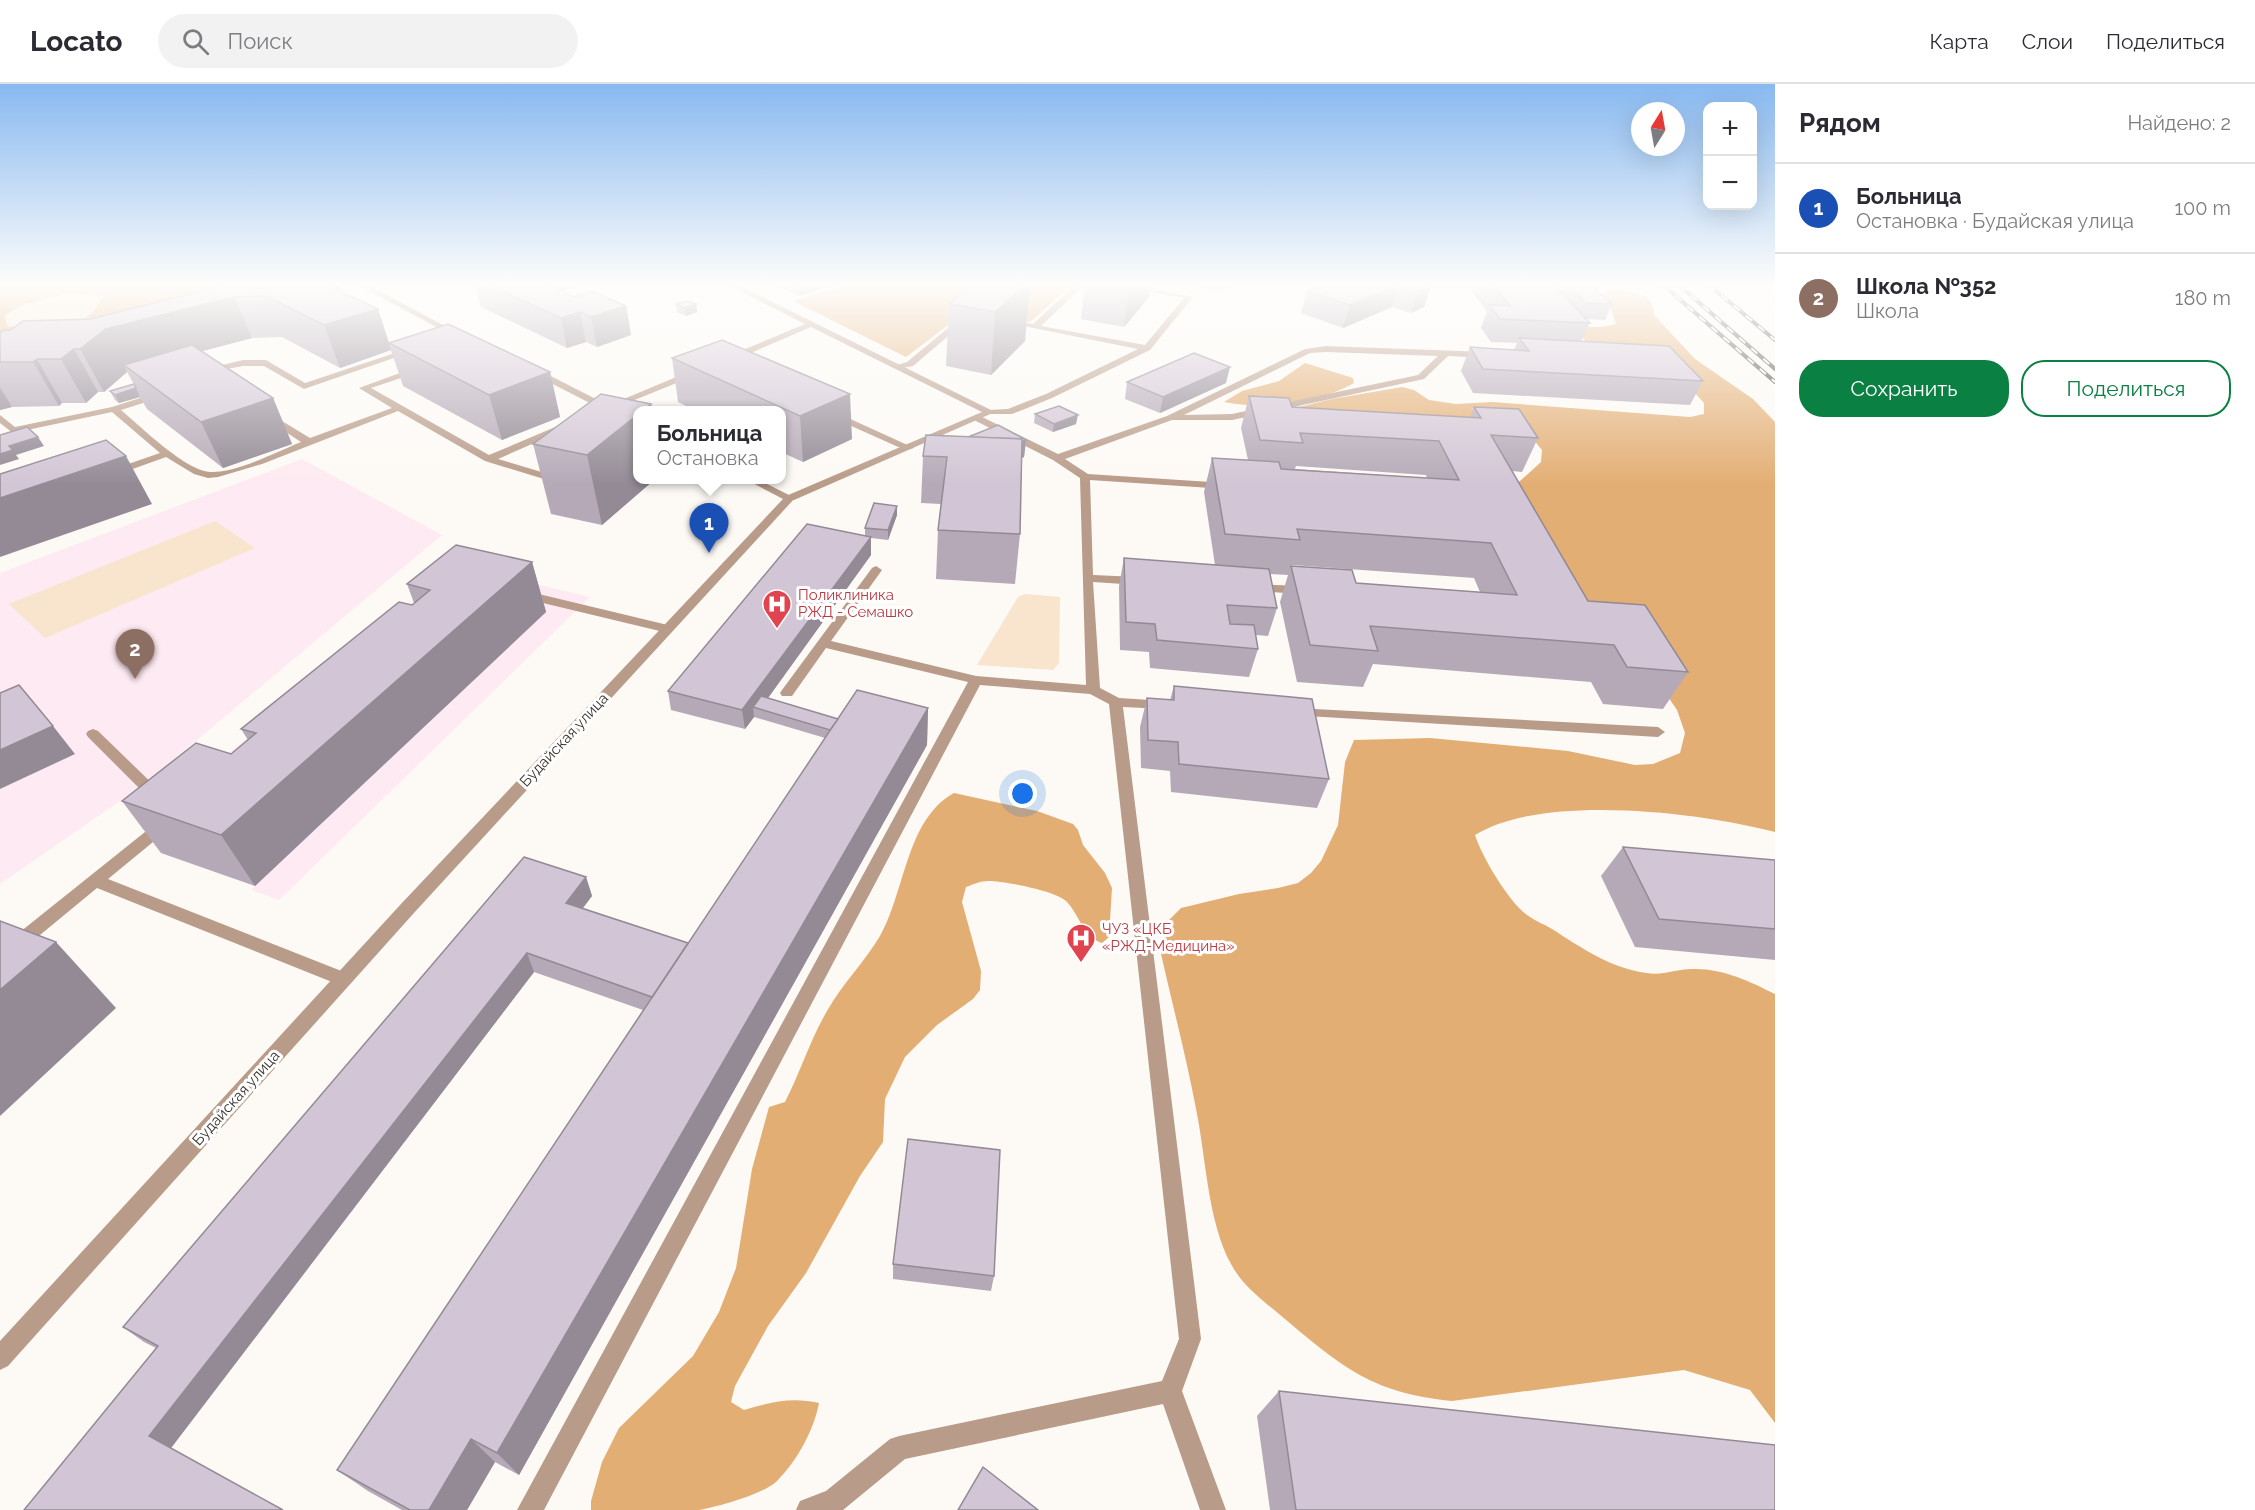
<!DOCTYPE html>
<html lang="ru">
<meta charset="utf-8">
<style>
:root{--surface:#fff;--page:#f2f2f3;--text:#2b2b33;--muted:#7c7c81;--line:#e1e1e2;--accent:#0b8043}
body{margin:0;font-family:Raleway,sans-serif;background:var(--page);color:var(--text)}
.controls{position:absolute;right:18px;top:18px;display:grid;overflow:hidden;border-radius:12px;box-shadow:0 6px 24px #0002}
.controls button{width:54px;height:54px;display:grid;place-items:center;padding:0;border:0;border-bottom:2px solid var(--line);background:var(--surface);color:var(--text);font:30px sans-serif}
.compass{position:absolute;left:1631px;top:18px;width:54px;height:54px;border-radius:50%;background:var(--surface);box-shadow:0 6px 24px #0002;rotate:11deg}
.you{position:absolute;left:1023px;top:710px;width:21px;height:21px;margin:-15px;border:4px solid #fff;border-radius:50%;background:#1a73e8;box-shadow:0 0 0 9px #1a73e833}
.badge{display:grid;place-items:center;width:39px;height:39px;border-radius:50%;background:var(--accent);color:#fff;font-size:20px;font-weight:700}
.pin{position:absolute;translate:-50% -50px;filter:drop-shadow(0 2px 3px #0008)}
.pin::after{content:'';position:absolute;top:32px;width:21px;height:18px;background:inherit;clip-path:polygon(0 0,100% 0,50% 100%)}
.popup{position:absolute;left:633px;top:322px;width:153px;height:78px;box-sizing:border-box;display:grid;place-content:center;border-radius:12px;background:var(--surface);filter:drop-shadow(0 2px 4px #0005);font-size:20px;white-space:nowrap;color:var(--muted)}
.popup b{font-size:22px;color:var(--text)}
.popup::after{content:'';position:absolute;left:50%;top:100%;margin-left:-12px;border:12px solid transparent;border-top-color:var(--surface)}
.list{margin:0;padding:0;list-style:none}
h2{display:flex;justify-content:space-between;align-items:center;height:78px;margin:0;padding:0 24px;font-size:26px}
h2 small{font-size:20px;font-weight:400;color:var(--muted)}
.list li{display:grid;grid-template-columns:39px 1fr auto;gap:18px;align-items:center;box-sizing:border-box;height:90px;padding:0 24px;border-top:2px solid var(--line)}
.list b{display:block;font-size:22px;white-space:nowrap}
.list p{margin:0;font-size:20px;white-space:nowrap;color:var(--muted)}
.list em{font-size:20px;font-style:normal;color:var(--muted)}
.actions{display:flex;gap:12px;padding:18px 24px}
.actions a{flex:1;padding:14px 0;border:2px solid var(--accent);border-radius:24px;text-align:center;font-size:21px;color:var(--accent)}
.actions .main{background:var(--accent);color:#fff}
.icon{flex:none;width:33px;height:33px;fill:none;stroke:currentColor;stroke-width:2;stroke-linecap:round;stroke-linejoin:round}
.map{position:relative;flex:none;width:1775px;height:1426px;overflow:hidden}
header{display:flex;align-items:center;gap:36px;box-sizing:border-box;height:84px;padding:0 30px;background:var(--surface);border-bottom:2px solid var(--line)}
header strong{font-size:28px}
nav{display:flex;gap:33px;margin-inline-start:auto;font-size:21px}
.search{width:420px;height:54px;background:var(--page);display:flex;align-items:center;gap:15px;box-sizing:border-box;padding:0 21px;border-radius:33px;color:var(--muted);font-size:22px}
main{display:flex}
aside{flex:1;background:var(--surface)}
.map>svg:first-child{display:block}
</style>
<header>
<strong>Locato</strong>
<div class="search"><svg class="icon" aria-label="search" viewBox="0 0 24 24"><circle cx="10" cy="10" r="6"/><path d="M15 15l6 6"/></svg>Поиск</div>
<nav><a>Карта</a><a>Слои</a><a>Поделиться</a></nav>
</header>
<main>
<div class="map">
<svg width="1775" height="1426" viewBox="0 0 1775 1426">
<rect width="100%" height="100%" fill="#fdfaf6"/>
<g fill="#feeaf2">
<polygon points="302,375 442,451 143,701 0,800 0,489"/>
<polygon points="459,482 590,513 279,816 251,806 255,802 161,769 229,711 192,699"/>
</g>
<g fill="#f9e4ce">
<polygon points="0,201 288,201 0,278"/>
<polygon points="215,437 255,464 45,554 9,520"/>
<polygon points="1025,510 1060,513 1059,579 1053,586 977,581 1018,513"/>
</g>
<g fill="#e3ae74">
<polygon points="0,201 250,201 77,240 92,229 104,212 66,209 20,222 5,231 7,242 46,246 0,270"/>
<polygon points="847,201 1072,201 1030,238 968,226 906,273 793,217"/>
<path d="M 1607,207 L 1628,207 L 1647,213 L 1652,220 L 1654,231 L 1695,275 L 1753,315 L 1775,338 L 1775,748 C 1700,728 1542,709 1475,751 C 1482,773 1509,818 1527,831 C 1535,837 1544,840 1552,845 C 1582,864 1610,884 1647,889 C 1661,892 1677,885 1692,885 C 1722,884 1749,897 1775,910 L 1775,1339 L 1750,1306 L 1684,1286 L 1452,1317 C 1373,1309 1343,1284 1285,1235 C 1265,1218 1243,1203 1231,1180 C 1208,1138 1206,1076 1197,1030 C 1187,976 1173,923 1161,870 L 1163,853 L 1169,836 L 1181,824 L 1239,810 L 1278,804 L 1298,799 L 1311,789 L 1321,777 L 1338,741 L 1345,678 L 1354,656 L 1430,654 L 1568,667 L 1635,681 L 1653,680 L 1680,669 L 1685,649 L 1677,626 L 1662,604 L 1600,539 L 1506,405 L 1520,397 L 1541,378 L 1542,366 L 1533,355 L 1274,329 L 1332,315 L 1402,303 L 1414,306 L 1429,316 L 1456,320 L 1492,318 L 1690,333 L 1704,330 L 1704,319 L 1687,300 L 1587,258 L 1576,249 L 1580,243 L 1601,243 L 1616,240 L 1611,225 L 1601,211 Z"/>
<path d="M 1305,279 L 1353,294 L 1354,299 C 1323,318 1259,326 1224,318 L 1242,307 L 1279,297 Z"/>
<path d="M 954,709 L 1037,727 L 1073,740 L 1078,746 L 1083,761 L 1105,789 L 1112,804 L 1109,853 L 1102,859 C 1083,853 1080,832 1067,818 C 1058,807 1004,797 988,797 C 981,797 974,800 966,803 L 962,818 L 981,887 L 980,906 L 973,915 L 937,941 L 905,973 L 885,1015 L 883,1058 L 860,1092 L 806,1189 L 768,1242 L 735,1302 L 731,1318 L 744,1326 C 770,1318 792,1313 819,1319 C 814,1346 797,1377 777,1397 C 764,1410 718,1423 699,1426 L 591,1426 L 591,1417 L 602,1378 L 619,1344 L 693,1272 L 719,1228 L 736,1184 L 752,1085 L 769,1023 L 785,1018 C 800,989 810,956 827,927 C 842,900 864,879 880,852 C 905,809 906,735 954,709 Z"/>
</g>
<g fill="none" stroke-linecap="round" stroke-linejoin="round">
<g fill="#b89b88" fill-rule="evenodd">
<polygon points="1075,201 1084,201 1041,242 1145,261 1184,214 1113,201 1131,201 1193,213 1150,266 1052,314 1012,330 987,330 987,326 1008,325 1046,310 1138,265 1003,238 1007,236 1033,240"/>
<polygon points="1200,201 1218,203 1234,201 1218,208"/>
<polygon points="959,235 966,237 913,282 897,285 897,281 907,278"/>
<path d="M 1326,262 L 1487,268 L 1491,271 L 1487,274 L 1448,272 L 1424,295 L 1232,336 L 1172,336 L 1065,375 L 1088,390 L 1226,399 L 1231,402 L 1226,405 L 1090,396 L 1093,491 L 1138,493 L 1144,497 L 1138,501 L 1093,498 L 1100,604 L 1119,614 L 1166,617 L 1173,621 L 1166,625 L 1123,623 L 1201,1255 L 1182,1307 L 1226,1426 L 1200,1426 L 1163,1320 L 905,1375 L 843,1426 L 796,1426 L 800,1417 L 826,1407 L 890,1355 L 899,1352 L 1162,1297 L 1179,1255 L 1109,620 L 1090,610 L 980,601 L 544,1426 L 517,1426 L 968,598 L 826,564 L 792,612 L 782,612 L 780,609 L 782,606 L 872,484 L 876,482 L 882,486 L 831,557 L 976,592 L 1086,601 L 1080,394 L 1053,376 L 974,336 L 974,332 L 980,332 L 1058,370 L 1167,332 L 1305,265 ZM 1326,268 L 1438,272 L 1418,291 L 1232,330 L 1184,331 L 1310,269 Z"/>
<polygon points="410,264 417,266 304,305 264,282 243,282 206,289 202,286 243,276 266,276 305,299"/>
<path d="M 419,282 L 423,285 L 422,287 L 371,304 L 489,371 L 560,341 L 566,341 L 566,345 L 498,375 L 565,395 L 565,399 L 557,399 L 485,377 L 398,327 L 262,380 L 218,393 L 208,394 L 194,390 L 166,373 L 116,391 L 108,391 L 108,387 L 160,369 L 112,328 L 13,349 L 0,339 L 0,331 L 15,343 L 112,323 L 162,307 L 167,310 L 165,312 L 121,326 C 140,342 186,387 210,388 C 237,389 276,368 301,358 L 266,335 L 266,331 L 272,331 L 310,354 L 392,324 L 359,304 Z"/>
<polygon points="829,328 835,328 914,364 905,366 829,332"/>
<polygon points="1255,500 1302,502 1308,506 1302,510 1251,507 1251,501"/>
<polygon points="522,506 672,542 674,545 668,549 518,513 518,507"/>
<polygon points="1295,624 1658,643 1665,648 1658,653 1290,631 1288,628 1290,625"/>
<polygon points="93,645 98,647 163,710 166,714 163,718 153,718 88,653 86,650 88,647"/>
<polygon points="165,734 170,736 173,740 170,744 108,795 349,890 352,895 349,900 343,902 337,900 97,804 6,879 0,881 0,864 160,736"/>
</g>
<g fill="#b89b88" fill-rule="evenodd">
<polygon points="728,201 738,201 995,328 794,416 786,416 786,412 982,328 811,243 732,277 726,277 726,273 805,240"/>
<polygon points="693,286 697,289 696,291 615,324 607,322"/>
</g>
<g fill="#b89b88" fill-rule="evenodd">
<polygon points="358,201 368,201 462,251 455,253"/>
<polygon points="531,285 537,285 637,336 637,343 531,289"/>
<polygon points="747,396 759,396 795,414 413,830 8,1282 0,1286 0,1257 401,820 783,415"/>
</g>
<g stroke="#4e4842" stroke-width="4">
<g id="rail">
<polyline points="1663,201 1775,298"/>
<polyline points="1679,201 1775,285"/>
<polyline points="1709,201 1775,256"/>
</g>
</g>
<use href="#rail" stroke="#fff" stroke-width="2" stroke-dasharray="8" stroke-linecap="butt"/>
</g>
<g fill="#b5a9b7" fill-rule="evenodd">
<polygon points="223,201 340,201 342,208 378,225 389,259 550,288 560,333 502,356 403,302 391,266 340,284 282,253 252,254 202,267 273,314 292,360 223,384 147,325 140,313 119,319 115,316 110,307 134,300 127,288 104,308 98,308 86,319 62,319 59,322 12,323 0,326 0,249 10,246 91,235 221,202"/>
<polygon points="475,201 581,201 561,207 574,213 626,222 631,251 597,263 586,258 567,264 481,223"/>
<polygon points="778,201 836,201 799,212 779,202"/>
<polygon points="971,201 1025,257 991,291 946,282 949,220"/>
<polygon points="1085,201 1151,201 1149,213 1124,243 1081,235"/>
<polygon points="1322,201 1592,201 1612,220 1605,236 1586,235 1590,239 1581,257 1703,297 1690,321 1473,309 1461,287 1470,263 1514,266 1517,259 1491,258 1481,244 1487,227 1469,204 1431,202 1424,223 1411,229 1392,223 1343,244 1301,229 1307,207"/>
<polygon points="676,220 696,220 697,228 686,232 677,228"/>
<polygon points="672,274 852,355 803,378 781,368 781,327 696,327 678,318"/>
<polygon points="1127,298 1226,299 1160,329 1125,315"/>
<path d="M 1249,312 L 1292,323 L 1470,334 L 1474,323 L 1538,354 L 1522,388 L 1512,387 L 1588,517 L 1688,588 L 1663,625 L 1603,620 L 1591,598 L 1373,580 L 1363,603 L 1297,598 L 1280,518 L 1288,491 L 1270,490 L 1277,524 L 1268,552 L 1256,551 L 1258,565 L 1249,593 L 1150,584 L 1149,568 L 1120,566 L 1119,502 L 1124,474 L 1215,481 L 1204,408 L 1212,374 L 1248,376 L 1241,344 ZM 1296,382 L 1426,391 L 1427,394 L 1295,385 ZM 1292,481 L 1474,494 L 1480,508 L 1356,499 L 1291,482 Z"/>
<polygon points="651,320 653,327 637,327 637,396 654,396 602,441 551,430 533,360"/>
<polygon points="1035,330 1076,340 1053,348 1034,339"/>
<polygon points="1026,356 1024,373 1021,374 1020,450 1015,500 936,495 938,446 941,420 921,419 923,372"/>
<polygon points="897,422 897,431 888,456 871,454 871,471 768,614 838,635 928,624 927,661 519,1391 495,1378 467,1426 402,1426 368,1407 337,1386 643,926 534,888 171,1364 24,1426 156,1264 144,1258 123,1243 586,793 592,812 583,824 688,859 825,654 754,633 745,645 671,626 668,607 865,452 865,444"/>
<polygon points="532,478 546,528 255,802 161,769 122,717 231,670 248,656 241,645 414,519 407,500"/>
<polygon points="1174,602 1329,695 1317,724 1171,708 1170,687 1141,684 1140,643 1147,614 1170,616"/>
<polygon points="1623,763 1775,776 1775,876 1635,863 1601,792"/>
<polygon points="893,1180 994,1192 991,1207 893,1195"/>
<polygon points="1279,1307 1775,1426 1270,1426 1257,1332"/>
</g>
<g fill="#938a95">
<polygon points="320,201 340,201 346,218"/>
<polygon points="529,201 581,201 550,211"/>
<polygon points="798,201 836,201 799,212"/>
<polygon points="1025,201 1030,201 1025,257 991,291 995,228"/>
<polygon points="1130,201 1151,201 1149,213 1124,243"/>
<polygon points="1399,201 1392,223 1343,244 1350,221"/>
<polygon points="1431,201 1424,223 1411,229 1418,207"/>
<polygon points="234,213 252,254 131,286 124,281 127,288 104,308 80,265 106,245"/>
<polygon points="696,220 697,228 686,232 684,224"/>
<polygon points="626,222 631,251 597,263 591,233"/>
<polygon points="378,225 391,266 340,284 324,241"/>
<polygon points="580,228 586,258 567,264 561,234"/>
<polygon points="74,265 98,308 86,319 61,275"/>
<polygon points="37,275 62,319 59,322 33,278"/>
<polygon points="1230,283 1226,299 1160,329 1163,313"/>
<polygon points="550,288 560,333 502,356 489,311"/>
<polygon points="0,303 12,323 0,326"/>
<polygon points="136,304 140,313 119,319 115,311"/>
<polygon points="850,310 852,355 803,378 800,332"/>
<polygon points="273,314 292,360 223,384 201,338"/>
<polygon points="651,320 653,327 643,327"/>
<polygon points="637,331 637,396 654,396 602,441 587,371"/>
<polygon points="1078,331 1076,340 1053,348 1054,340"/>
<polygon points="38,353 44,362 16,371 19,375 0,381 0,370 9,362"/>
<polygon points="1026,356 1024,373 989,388 991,370"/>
<polygon points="126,372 152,420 0,473 0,414"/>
<polygon points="897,422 897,431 888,456 888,446"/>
<polygon points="871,453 871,471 760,625 753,623 754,633 745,645 742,626"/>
<polygon points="532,478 546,528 255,802 221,751"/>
<polygon points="928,624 927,661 519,1391 497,1369"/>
<polygon points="53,642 75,670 0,705 0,666"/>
<polygon points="586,793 592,812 572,838 566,819"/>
<polygon points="56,858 116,924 0,1032 0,906"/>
<polygon points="527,869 534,888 171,1364 149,1352"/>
<polygon points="471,1355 495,1378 467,1426 429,1426"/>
</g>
<g fill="#d2c5d5" stroke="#938a95" stroke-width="1.5">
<polygon points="223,201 327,201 378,225 324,241 266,212 234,213 106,245 80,265 74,265 61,275 37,275 33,278 0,278 0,249 4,246 10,246 23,237 91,235 221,202"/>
<polygon points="489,201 547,201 574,213 592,207 626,222 591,233 580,228 561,234"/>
<polygon points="971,201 1025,201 995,228 949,220"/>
<polygon points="1322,201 1399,201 1350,221 1307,207"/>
<polygon points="1401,201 1431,201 1418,207"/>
<polygon points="1493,201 1554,201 1590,239 1500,235 1489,221 1510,222"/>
<polygon points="1568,201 1592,201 1612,220 1586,219"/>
<polygon points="687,217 696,220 684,224 676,220"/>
<polygon points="448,240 550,288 489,311 389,259"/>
<polygon points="1519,254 1669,262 1703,297 1483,285 1470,263 1529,267"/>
<polygon points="722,256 850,310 800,332 672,274"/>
<polygon points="192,261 273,314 201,338 124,281"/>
<polygon points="1194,269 1230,283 1163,313 1127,298"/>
<polygon points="134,300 136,304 115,311 110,307"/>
<polygon points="601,310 651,320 643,327 637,327 637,331 587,371 533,360"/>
<polygon points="1249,312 1289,314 1292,323 1481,334 1474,323 1519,325 1538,354 1491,351 1588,517 1645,521 1688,588 1627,583 1614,561 1370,542 1378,567 1310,561 1291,482 1352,486 1356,499 1517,511 1491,459 1297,445 1300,456 1225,450 1212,374 1279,378 1281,385 1459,396 1439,357 1300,349 1303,359 1260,356"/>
<polygon points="1059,322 1078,331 1054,340 1035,330"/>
<polygon points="998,341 1026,356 1022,357 1022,355 968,353"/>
<polygon points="27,343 38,353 9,362 13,366 0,370 0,351"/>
<polygon points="926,351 1022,355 1020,450 938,446 947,373 923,372"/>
<polygon points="106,356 126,372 0,414 0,390"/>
<polygon points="874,419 897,422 888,446 865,444"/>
<polygon points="807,440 871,453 742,626 668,607"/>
<polygon points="456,461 532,478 221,751 122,717 196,659 231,670 256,649 241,645 399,518 412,521 430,506 407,500"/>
<polygon points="1124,474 1269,485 1277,524 1227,521 1230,540 1254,541 1258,565 1157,556 1155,540 1126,538"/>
<polygon points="19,601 53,642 0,666 0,609"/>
<polygon points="1174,602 1312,615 1329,695 1179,680 1178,658 1148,656 1147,614 1174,616"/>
<polygon points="857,606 928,624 497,1369 471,1355 429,1426 410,1426 337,1386"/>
<polygon points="761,612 838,635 830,646 753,623"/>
<polygon points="1623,763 1775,776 1775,845 1659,835"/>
<polygon points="524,773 586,793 566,819 688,859 652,913 527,869 149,1352 283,1426 24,1426 158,1262 123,1243"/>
<polygon points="0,837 56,858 0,906"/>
<polygon points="908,1055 1000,1066 994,1192 893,1180"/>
<polygon points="1279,1307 1775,1361 1775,1426 1296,1426"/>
<polygon points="983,1383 1038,1426 958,1426"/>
</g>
<linearGradient id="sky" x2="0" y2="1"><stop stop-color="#88b9f0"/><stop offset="0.5" stop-color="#fefdfb"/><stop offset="1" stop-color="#fefdfb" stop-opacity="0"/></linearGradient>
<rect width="1775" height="401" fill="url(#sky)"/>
<defs>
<g id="hospital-pin" transform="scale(1.5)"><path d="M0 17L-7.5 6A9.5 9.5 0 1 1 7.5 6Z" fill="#e0444e" stroke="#fff"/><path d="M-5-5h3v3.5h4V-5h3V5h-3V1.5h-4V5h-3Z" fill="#fff"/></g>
</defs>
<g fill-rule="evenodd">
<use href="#hospital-pin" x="777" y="520"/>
<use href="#hospital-pin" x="1081" y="854"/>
</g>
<g text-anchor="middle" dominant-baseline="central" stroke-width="6" stroke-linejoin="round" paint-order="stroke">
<g font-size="15" fill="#be3a42" stroke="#fff" text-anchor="start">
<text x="798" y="511">Поликлиника<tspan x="798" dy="17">РЖД - Семашко</tspan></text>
<text x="1102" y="845">ЧУЗ «ЦКБ<tspan x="1102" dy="17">«РЖД-Медицина»</tspan></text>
</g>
<g font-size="15" fill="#38322c" stroke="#fff">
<text transform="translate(564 656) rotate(-47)">Будайская улица</text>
<text transform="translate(236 1014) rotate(-48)">Будайская улица</text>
</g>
</g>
</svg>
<div class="controls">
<button>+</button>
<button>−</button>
</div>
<svg class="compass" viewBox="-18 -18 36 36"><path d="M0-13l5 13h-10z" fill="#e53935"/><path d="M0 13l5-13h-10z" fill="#7c7c81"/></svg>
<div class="you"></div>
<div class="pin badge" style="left:709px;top:469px;background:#1a4fb4">1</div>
<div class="popup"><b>Больница</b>Остановка</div>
<div class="pin badge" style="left:135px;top:595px;background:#8d6e63">2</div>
</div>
<aside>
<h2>Рядом<small>Найдено: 2</small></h2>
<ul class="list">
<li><span class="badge" style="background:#1a4fb4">1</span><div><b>Больница</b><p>Остановка · Будайская улица</p></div><em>100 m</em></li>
<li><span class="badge" style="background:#8d6e63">2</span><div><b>Школа №352</b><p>Школа</p></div><em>180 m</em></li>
</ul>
<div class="actions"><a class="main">Сохранить</a><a>Поделиться</a></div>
</aside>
</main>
